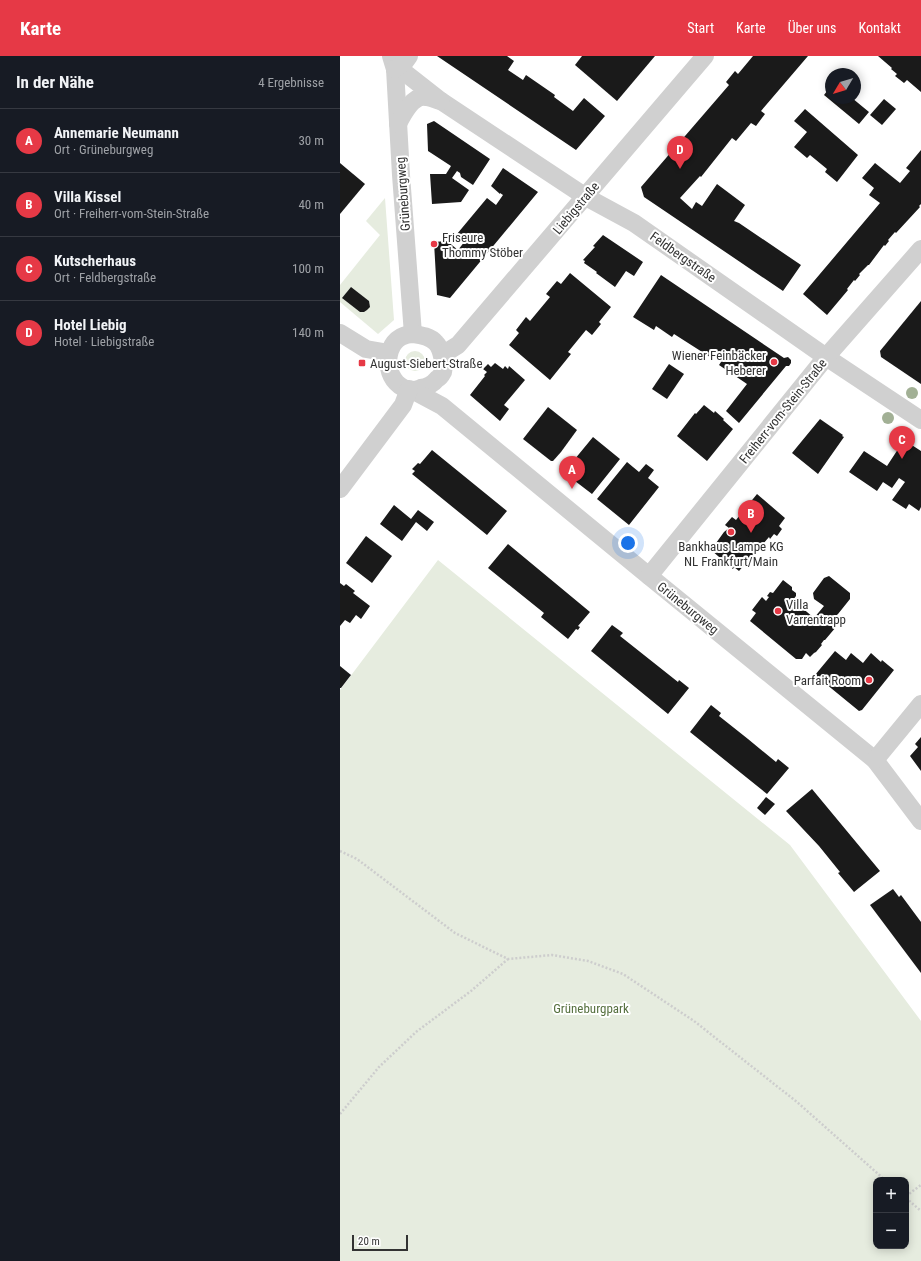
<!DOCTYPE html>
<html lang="de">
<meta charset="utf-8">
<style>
:root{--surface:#171b24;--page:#20242c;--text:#f1f3f6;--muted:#9ea1a6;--line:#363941;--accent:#e63946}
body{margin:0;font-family:"Roboto Condensed",sans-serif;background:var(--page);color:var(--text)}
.controls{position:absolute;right:12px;bottom:12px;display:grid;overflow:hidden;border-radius:8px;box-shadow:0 2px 10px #0003}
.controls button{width:36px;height:36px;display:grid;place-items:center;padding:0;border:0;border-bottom:1px solid var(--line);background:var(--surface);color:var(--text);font:20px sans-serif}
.compass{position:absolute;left:485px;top:12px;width:36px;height:36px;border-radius:50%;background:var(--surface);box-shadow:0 2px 10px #0003;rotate:232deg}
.scale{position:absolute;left:12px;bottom:10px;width:56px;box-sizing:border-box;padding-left:4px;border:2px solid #333;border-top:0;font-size:11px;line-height:14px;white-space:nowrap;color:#333;-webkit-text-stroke:3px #fff;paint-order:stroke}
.you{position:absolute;left:288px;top:487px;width:14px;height:14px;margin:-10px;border:3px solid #fff;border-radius:50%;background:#1a73e8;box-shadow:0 0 0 6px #1a73e833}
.badge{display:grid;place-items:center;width:26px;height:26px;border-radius:50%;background:var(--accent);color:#fff;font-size:13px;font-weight:700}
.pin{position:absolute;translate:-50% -33px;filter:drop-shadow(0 1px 2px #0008)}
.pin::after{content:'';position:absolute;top:21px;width:14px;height:12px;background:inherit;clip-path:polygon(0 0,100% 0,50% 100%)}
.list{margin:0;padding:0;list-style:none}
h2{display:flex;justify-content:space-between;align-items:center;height:52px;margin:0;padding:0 16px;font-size:17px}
h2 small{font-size:13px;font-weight:400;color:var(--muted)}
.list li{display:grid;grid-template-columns:26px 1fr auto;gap:12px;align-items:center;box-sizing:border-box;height:64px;padding:0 16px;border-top:1px solid var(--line)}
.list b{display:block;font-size:15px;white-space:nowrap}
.list p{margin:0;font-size:13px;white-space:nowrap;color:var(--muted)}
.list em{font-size:13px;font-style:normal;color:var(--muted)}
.map{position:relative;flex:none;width:581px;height:1205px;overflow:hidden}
header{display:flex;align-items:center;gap:24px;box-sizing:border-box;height:56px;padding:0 20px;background:var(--accent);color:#fff}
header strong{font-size:19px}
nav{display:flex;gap:22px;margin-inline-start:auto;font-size:14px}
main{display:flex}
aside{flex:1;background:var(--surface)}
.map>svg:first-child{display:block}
</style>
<header>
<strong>Karte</strong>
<nav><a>Start</a><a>Karte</a><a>Über uns</a><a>Kontakt</a></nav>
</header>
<main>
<aside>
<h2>In der Nähe<small>4 Ergebnisse</small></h2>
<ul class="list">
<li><span class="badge">A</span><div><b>Annemarie Neumann</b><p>Ort · Grüneburgweg</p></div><em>30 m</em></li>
<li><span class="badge">B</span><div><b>Villa Kissel</b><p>Ort · Freiherr-vom-Stein-Straße</p></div><em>40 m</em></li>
<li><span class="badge">C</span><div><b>Kutscherhaus</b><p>Ort · Feldbergstraße</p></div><em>100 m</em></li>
<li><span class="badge">D</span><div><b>Hotel Liebig</b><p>Hotel · Liebigstraße</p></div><em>140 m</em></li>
</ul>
</aside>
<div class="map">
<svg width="581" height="1205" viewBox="0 0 581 1205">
<rect width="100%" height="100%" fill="#fff"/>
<g fill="#e6ecdf" fill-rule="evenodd">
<polygon points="45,142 54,264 38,278 0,246 0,229 40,179 26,165"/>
<circle cx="75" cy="305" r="10"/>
<path d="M 98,504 L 450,789 L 581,965 L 581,1205 L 0,1205 L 0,634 ZM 536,1124 L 566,1124 L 566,1190 L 536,1190 Z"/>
</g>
<g fill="#1a1a1a">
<polygon points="97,0 167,0 174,5 168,14 183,24 186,19 215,39 214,41 233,55 244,42 265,60 236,94"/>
<polygon points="242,0 315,0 277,45 235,9"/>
<polygon points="413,0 468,0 421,55 425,58 416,70 411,67 396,85 392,82 361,121 360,120 340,142 352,153 356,146 362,150 377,128 405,149 394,165 399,167 461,209 443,235 304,141 301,131 389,29 386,26 395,15 398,18"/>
<polygon points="538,0 581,0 581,36 567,24 564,27 555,20 557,18 551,13 552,12"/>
<polygon points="491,30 491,42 512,42 529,56 519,68 484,39"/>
<polygon points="544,43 556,53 542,69 530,59"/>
<polygon points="465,53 518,99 497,126 485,116 487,113 470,99 467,102 454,91 467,76 454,65"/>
<polygon points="94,65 150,103 133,129 121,121 120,117 117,115 112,122 129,134 121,146 92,148 90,118 106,118 111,110 88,95 87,68"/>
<polygon points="581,94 581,148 579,150 580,151 556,177 555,176 548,184 549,185 545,190 544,189 529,209 528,209 519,218 520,219 515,225 514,224 507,233 508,234 487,259 463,238 540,147 529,139 534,132 522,122 535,107 560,127 570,115 566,112"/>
<polygon points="0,107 25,128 0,158"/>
<polygon points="163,112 198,136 110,242 97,239 94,186 107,185 118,194 125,185 117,178 147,142 156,149 163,139 160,137 160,138 151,130"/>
<polygon points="263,179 303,206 294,220 286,215 275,231 256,217 257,216 244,207 245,205 243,204 255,191 253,190"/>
<polygon points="230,217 271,251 259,266 261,268 252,279 246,274 228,296 231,298 210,324 169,289 179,277 176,274 186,261 190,265 210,241 206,238 217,225 221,228"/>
<polygon points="321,219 444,302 448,301 451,304 451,307 449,310 446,310 399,367 386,355 407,328 379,309 383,303 373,296 370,301 334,278 332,281 316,270 314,274 293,261"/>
<polygon points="11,231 29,245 30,251 27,254 24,256 20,256 2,242"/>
<polygon points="581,245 581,328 541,301 540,295"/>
<polygon points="155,307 163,313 165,310 168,313 169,310 185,324 164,349 169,353 160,365 130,339 145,320 144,319 147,316 143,313 148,308 151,311"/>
<polygon points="329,308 344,318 327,343 312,333"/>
<polygon points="364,349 374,357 375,355 384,363 383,364 393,373 367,405 337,380 355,357 356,358"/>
<polygon points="208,351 237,374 221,396 213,405 211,405 183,383"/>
<polygon points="480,363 503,379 502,380 504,381 478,418 452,397"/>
<polygon points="253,381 280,403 252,438 235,425 233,428 226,422 228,419 225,415"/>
<polygon points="564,384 581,395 581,451 579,455 569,448 566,453 552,444 565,426 559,422 552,432 543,426 537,435 509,416 524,395 547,410"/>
<polygon points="92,394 167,455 147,479 72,418 75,415 72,413 78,407 80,408"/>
<polygon points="287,406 299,416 306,408 314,414 308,422 319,431 289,469 257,443"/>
<polygon points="417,438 445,462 439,470 442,473 437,480 434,478 430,483 429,481 423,488 424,491 422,495 418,495 413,501 412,500 399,515 394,511 393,513 371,494 384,476 389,472 385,469 392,461 396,464"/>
<polygon points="54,449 71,463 78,454 94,466 87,475 76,466 62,485 40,468"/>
<polygon points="26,480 52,500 32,527 6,507"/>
<polygon points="168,488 250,556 238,570 240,571 238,574 236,573 228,583 201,561 204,557 148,512"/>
<polygon points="489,520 510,537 510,543 498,558 491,564 495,567 496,571 485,584 484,584 481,588 482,589 476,596 474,597 470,601 466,597 462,603 456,603 410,565 416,557 412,554 422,541 426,545 429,541 427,540 430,536 433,537 443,524 452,531 452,534 456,537 456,540 453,544 474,562 484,550 474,543 473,537 484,522"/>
<polygon points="0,527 4,530 6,528 15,535 13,537 30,550 21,563 16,559 10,567 5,564 0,570"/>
<polygon points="272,569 283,577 280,580 338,626 339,624 349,632 328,658 251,595"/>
<polygon points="495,595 506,604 511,597 523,607 531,597 541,606 542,604 554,614 522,654 519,655 475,619"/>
<polygon points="0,610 11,619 1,632 0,632"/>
<polygon points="371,649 381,657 379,660 408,683 436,706 438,703 449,712 427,738 350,676"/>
<polygon points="581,681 581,715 570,700 578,691 575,688"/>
<polygon points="472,733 540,815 514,836 498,817 500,816 479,790 446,755"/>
<polygon points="426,741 435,748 425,759 417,752"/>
<polygon points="553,833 559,841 561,839 581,866 581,917 530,849"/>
</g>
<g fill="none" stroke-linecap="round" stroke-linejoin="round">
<g stroke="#cdcdcd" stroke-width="2.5" stroke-dasharray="2 2" stroke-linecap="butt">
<polyline points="0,795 17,803 115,877 168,903 212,899 248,905 283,918 354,965 457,1046 545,1124"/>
<polyline points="0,1058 39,1011 76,976 131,935 168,903"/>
<polyline points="566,1140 581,1129"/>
<polyline points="566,1142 581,1155"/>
</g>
<g stroke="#d0d0d0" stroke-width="18">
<polyline points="51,0 55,13 61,119 73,278"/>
<polyline points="55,13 64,16 101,45 246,141 294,167 486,301 581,364"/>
<polyline points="55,13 64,7 69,0"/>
<path d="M 58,68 C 63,58 73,39 86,41 C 91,41 96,44 101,45"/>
<polyline points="0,277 26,293 49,297"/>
<path d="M 73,278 C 81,279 90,280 96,287 C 101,292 105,308 103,316 C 102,318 99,322 97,323 C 93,328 87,331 81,332 C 79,333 75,334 72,334 C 46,332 40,293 61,281 C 65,279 69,278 73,278 Z"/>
<polyline points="102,299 118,289 365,0"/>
<polyline points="72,334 102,350 309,520 535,704 581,765"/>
<polyline points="0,433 63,349 69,333"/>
<polyline points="309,520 486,301 581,193"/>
<polyline points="535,704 581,648"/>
</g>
</g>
<g fill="#a2b095">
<circle cx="572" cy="337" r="6"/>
<circle cx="548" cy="362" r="6"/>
</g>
<g fill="#e63946" stroke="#fff" stroke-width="1.5">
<circle cx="94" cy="188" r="4"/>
<circle cx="434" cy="306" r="4"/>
<rect x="18" y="303" width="8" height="8" rx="2"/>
<circle cx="391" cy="476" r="4"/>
<circle cx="438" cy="555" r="4"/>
<circle cx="529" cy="624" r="4"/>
</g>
<g text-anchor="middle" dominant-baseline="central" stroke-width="4" stroke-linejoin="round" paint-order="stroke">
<g font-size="13" fill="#333" stroke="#fff">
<text transform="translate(63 138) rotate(-94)">Grüneburgweg</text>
<text transform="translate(236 152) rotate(-50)">Liebigstraße</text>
<text transform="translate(343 201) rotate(35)">Feldbergstraße</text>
<text transform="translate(443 355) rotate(-51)">Freiherr-vom-Stein-Straße</text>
<text transform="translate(348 552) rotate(39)">Grüneburgweg</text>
</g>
<g font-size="13" fill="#333" stroke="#fff" text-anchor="start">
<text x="102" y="181">Friseure<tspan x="102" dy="15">Thommy Stöber</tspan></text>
<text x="426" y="299" text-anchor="end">Wiener Feinbäcker<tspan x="426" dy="15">Heberer</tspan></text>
<text x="30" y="307">August-Siebert-Straße</text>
<text x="391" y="490" text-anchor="middle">Bankhaus Lampe KG<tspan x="391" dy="15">NL Frankfurt/Main</tspan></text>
<text x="446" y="548">Villa<tspan x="446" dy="15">Varrentrapp</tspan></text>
<text x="521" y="624" text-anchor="end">Parfait Room</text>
</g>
<g font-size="13" fill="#56703f" stroke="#fff">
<text x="251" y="952">Grüneburgpark</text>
</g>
</g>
</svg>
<div class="controls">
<button>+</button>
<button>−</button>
</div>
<svg class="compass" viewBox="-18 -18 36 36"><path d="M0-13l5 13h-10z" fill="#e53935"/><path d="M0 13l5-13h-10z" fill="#9ea1a6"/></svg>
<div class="scale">20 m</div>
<div class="you"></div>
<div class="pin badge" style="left:232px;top:433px">A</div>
<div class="pin badge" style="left:411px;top:477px">B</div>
<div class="pin badge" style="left:562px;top:403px">C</div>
<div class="pin badge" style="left:340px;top:113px">D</div>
</div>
</main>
